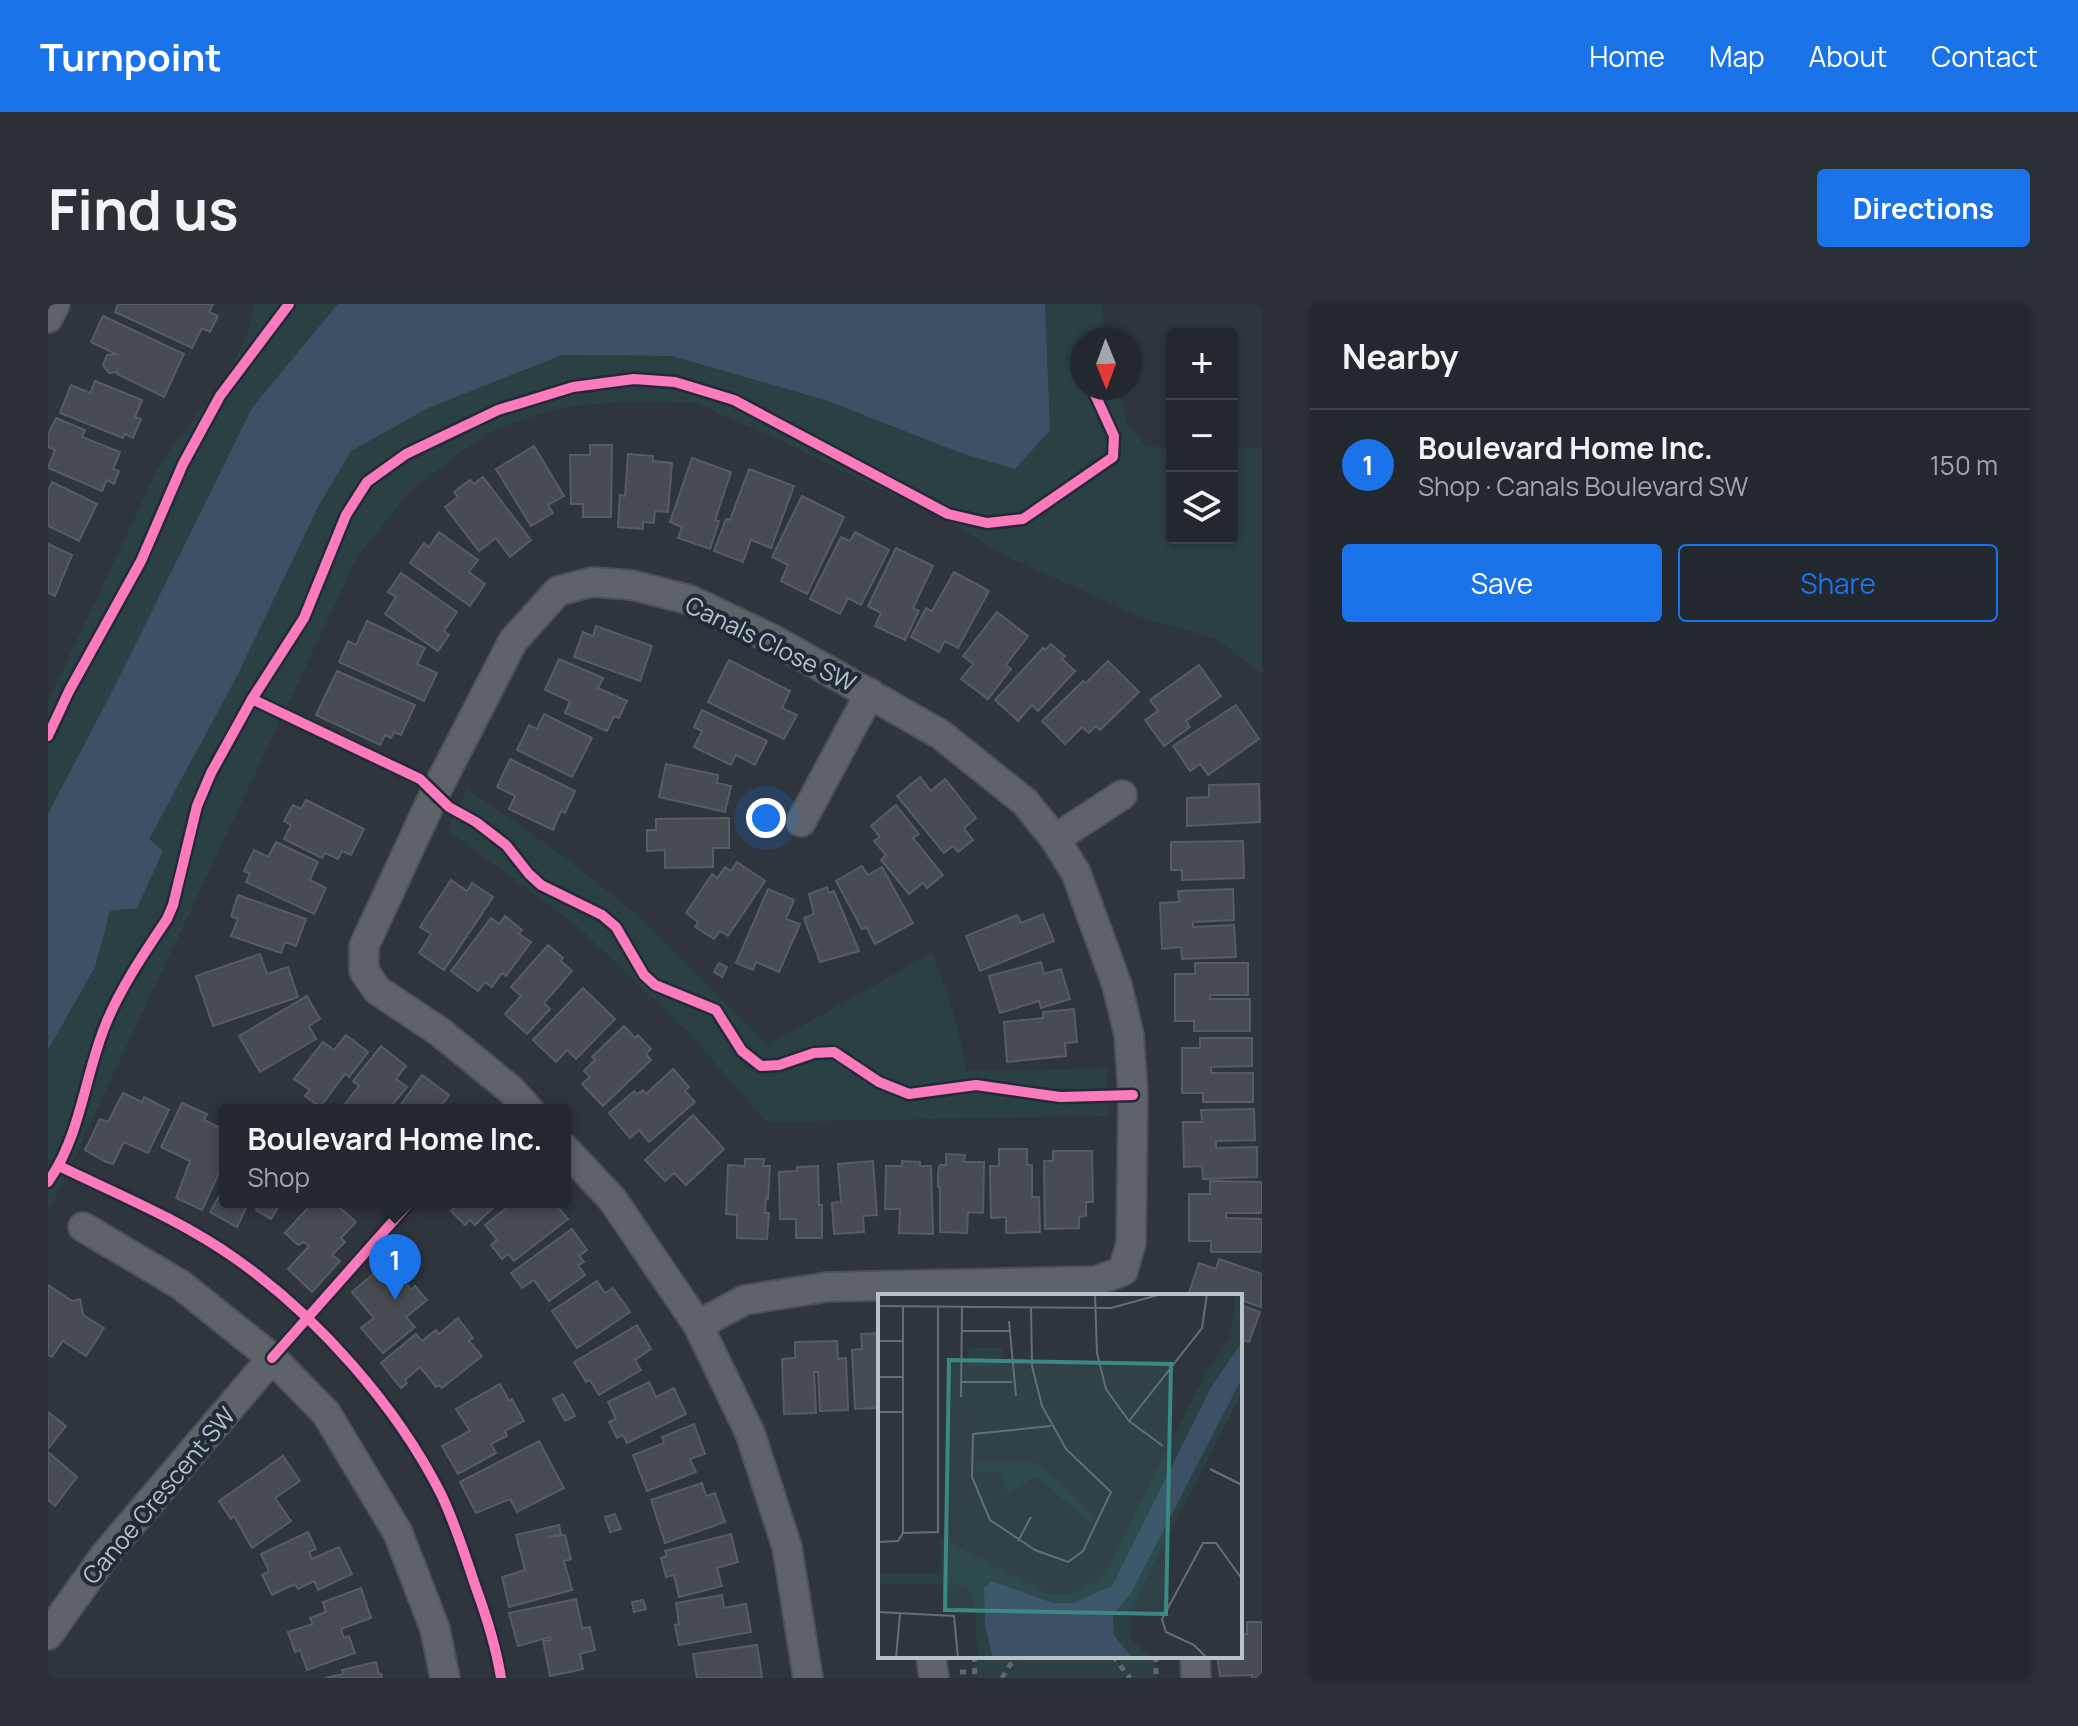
<!DOCTYPE html>
<meta charset="utf-8">
<style>
:root{--surface:#22282d;--page:#2a3035;--text:#f1f3f6;--muted:#a2a6aa;--line:#3f4449;--accent:#1a73e8}
body{margin:0;font-family:Manrope,sans-serif;background:var(--page);color:var(--text)}
.controls{position:absolute;right:24px;top:24px;display:grid;overflow:hidden;border-radius:8px;box-shadow:0 2px 6px #0004}
.controls button{width:72px;height:72px;display:grid;place-items:center;padding:0;border:0;border-bottom:2px solid var(--line);background:var(--surface);color:var(--text);font:40px sans-serif}
.compass{position:absolute;left:1022px;top:24px;width:72px;height:72px;border-radius:50%;background:var(--surface);box-shadow:0 2px 6px #0004;rotate:179deg}
.you{position:absolute;left:718px;top:514px;width:28px;height:28px;margin:-20px;border:6px solid #fff;border-radius:50%;background:#1a73e8;box-shadow:0 0 0 12px #1a73e833}
.badge{display:grid;place-items:center;width:52px;height:52px;border-radius:50%;background:var(--accent);color:#fff;font-size:26px;font-weight:700}
.pin{position:absolute;translate:-50% -66px;filter:drop-shadow(0 2px 4px #0008)}
.pin::after{content:'';position:absolute;top:42px;width:28px;height:24px;background:inherit;clip-path:polygon(0 0,100% 0,50% 100%)}
.popup{position:absolute;left:171px;top:800px;width:352px;height:104px;box-sizing:border-box;display:grid;place-content:center;border-radius:8px;background:var(--surface);filter:drop-shadow(0 2px 6px #0005);font-size:26px;white-space:nowrap;color:var(--muted)}
.popup b{font-size:30px;color:var(--text)}
.popup::after{content:'';position:absolute;left:50%;top:100%;margin-left:-16px;border:16px solid transparent;border-top-color:var(--surface)}
.list{margin:0;padding:0;list-style:none}
h2{display:flex;justify-content:space-between;align-items:center;height:104px;margin:0;padding:0 32px;font-size:34px}
h2 small{font-size:26px;font-weight:400;color:var(--muted)}
.list li{display:grid;grid-template-columns:52px 1fr auto;gap:24px;align-items:center;box-sizing:border-box;height:112px;padding:0 32px;border-top:2px solid var(--line)}
.list b{display:block;font-size:30px;white-space:nowrap}
.list p{margin:0;font-size:26px;white-space:nowrap;color:var(--muted)}
.list em{font-size:26px;font-style:normal;color:var(--muted)}
.actions{display:flex;gap:16px;padding:24px 32px}
.actions a{flex:1;padding:18px 0;border:2px solid var(--accent);border-radius:8px;text-align:center;font-size:28px;color:var(--accent)}
.actions .main{background:var(--accent);color:#fff}
.icon{flex:none;width:44px;height:44px;fill:none;stroke:currentColor;stroke-width:2;stroke-linecap:round;stroke-linejoin:round}
.map{position:relative;flex:none;width:1214px;height:1374px;overflow:hidden;border-radius:8px}
header{display:flex;align-items:center;gap:48px;box-sizing:border-box;height:112px;padding:0 40px;background:var(--accent);color:#fff}
header strong{font-size:38px}
nav{display:flex;gap:44px;margin-inline-start:auto;font-size:28px}
.intro{display:flex;align-items:center;justify-content:space-between;box-sizing:border-box;height:192px;padding:0 48px}
h1{margin:0;font-size:56px}
.button{padding:20px 36px;border-radius:8px;background:var(--accent);color:#fff;font-size:28px;font-weight:700}
main{display:flex;gap:48px;padding:0 48px}
aside{flex:1;background:var(--surface);border-radius:8px;box-shadow:0 2px 6px #0004}
.map>svg:first-child{display:block}
</style>
<header>
<strong>Turnpoint</strong>
<nav><a>Home</a><a>Map</a><a>About</a><a>Contact</a></nav>
</header>
<div class="intro"><h1>Find us</h1><a class="button">Directions</a></div>
<main>
<div class="map">
<svg width="1214" height="1374" viewBox="0 0 1214 1374">
<rect width="100%" height="100%" fill="#2e353c"/>
<g fill="#2b4042">
<path d="M 206,0 L 445,0 L 514,51 L 624,52 L 780,97 L 910,148 L 998,57 L 997,0 L 1054,0 L 1057,36 L 1034,36 L 1034,84 L 1069,84 L 1079,119 L 1097,141 L 1124,146 L 1124,234 L 1184,234 L 1184,145 L 1214,144 L 1214,370 L 1169,335 L 1097,315 L 958,252 L 913,224 L 725,133 L 647,99 L 578,98 L 535,101 L 504,106 L 449,125 L 414,147 L 362,187 L 310,252 L 0,909 L 0,397 L 110,164 C 144,110 197,68 206,0 Z"/>
<path d="M 419,485 L 504,544 L 586,608 L 720,741 L 884,649 C 901,689 911,725 918,767 L 1059,764 L 1060,812 L 718,818 L 644,732 L 527,620 L 399,526 Z"/>
<polygon points="926,1352 1108,1352 1108,1374 927,1374"/>
</g>
<polygon fill="#3d5166" points="290,0 997,0 1002,126 967,165 910,148 780,97 624,52 514,51 380,104 303,147 271,201 188,374 101,535 115,547 89,604 62,607 47,663 0,746 0,510 71,374 204,104"/>
<g fill="#464c51" stroke="#565c63" stroke-width="2">
<polygon points="70,0 165,0 161,8 170,12 162,28 154,24 144,44 67,8"/>
<polygon points="55,12 136,50 116,93 69,70 70,68 61,69 55,61 59,51 68,50 43,38"/>
<polygon points="47,77 94,96 87,113 93,115 85,134 77,130 75,134 12,109 23,81 42,89"/>
<polygon points="8,114 37,126 34,133 72,148 65,165 71,167 66,180 59,176 54,187 0,164 7,146 0,143 0,131"/>
<polygon points="542,141 564,141 563,213 535,213 535,200 523,200 522,151 542,151"/>
<polygon points="486,142 516,192 500,201 505,209 483,222 448,165"/>
<polygon points="580,150 605,152 605,157 624,159 620,208 607,207 606,219 595,218 595,225 570,223 572,191 577,192"/>
<polygon points="644,154 683,168 667,216 671,217 662,245 630,234 634,223 622,218"/>
<polygon points="701,165 746,182 723,244 703,236 695,258 666,247 678,215 682,216"/>
<polygon points="435,173 483,236 462,253 448,234 431,247 397,203 410,193 406,188 422,176 426,180"/>
<polygon points="4,178 49,200 31,237 0,222 0,188"/>
<polygon points="754,192 796,213 759,290 733,277 740,261 724,253"/>
<polygon points="391,228 430,256 421,268 437,280 422,302 362,259 376,239 381,243"/>
<polygon points="807,228 841,246 813,301 800,294 792,310 762,295 793,233 802,237"/>
<polygon points="0,240 24,251 7,292 0,289"/>
<polygon points="848,244 885,262 865,304 871,307 857,336 827,322 833,309 820,302"/>
<polygon points="906,268 941,287 910,344 897,337 891,348 863,333 878,304 884,307"/>
<polygon points="353,269 409,308 396,327 401,331 390,347 337,310 348,293 340,288"/>
<polygon points="949,308 980,332 958,361 963,365 940,395 913,375 925,360 915,352"/>
<polygon points="319,317 377,344 369,360 389,369 376,397 291,358 300,337 308,341"/>
<polygon points="548,322 604,342 592,377 526,353 535,328 545,332"/>
<polygon points="1003,340 1017,352 1014,355 1027,367 990,407 984,401 970,417 947,396 995,344 997,346"/>
<polygon points="511,355 555,374 550,384 579,397 571,414 566,412 559,427 517,409 522,397 497,386"/>
<polygon points="681,356 742,387 734,404 749,411 736,435 660,398"/>
<polygon points="1060,357 1091,388 1052,426 1048,422 1041,429 1034,423 1017,440 994,417 1035,377 1038,379"/>
<polygon points="1151,361 1173,392 1138,417 1142,423 1116,442 1097,416 1110,407 1102,396"/>
<polygon points="289,367 367,401 353,431 346,428 343,434 337,431 332,441 268,411"/>
<polygon points="1188,401 1211,435 1160,471 1152,460 1142,467 1125,442"/>
<polygon points="654,406 719,437 707,461 688,451 683,461 646,443 654,427 646,423"/>
<polygon points="496,410 544,434 524,473 469,446 481,421 489,425"/>
<polygon points="462,455 527,487 517,509 513,507 505,526 461,505 467,492 449,483"/>
<polygon points="618,460 670,471 669,479 683,482 677,508 611,493"/>
<polygon points="872,473 883,487 897,475 928,514 916,524 925,536 910,548 905,542 896,549 849,492"/>
<polygon points="1211,480 1212,518 1139,522 1139,494 1161,493 1161,481"/>
<polygon points="258,496 316,525 303,551 294,547 290,555 277,549 274,554 236,535 243,521 236,517 245,501 253,505"/>
<polygon points="848,501 871,530 865,534 895,571 879,584 875,579 861,590 833,556 838,551 826,537 832,533 823,522"/>
<polygon points="681,514 681,544 665,544 665,563 617,564 617,546 599,547 599,526 608,526 608,515"/>
<polygon points="1195,537 1196,574 1134,576 1134,566 1123,566 1123,538"/>
<polygon points="228,538 270,558 262,576 278,584 266,610 198,578 202,570 196,567 206,546 220,553"/>
<polygon points="689,558 717,577 680,632 672,627 666,635 647,623 650,618 638,609 664,570 669,574 677,563 683,567"/>
<polygon points="814,562 820,571 834,563 865,619 827,640 818,623 814,625 788,577"/>
<polygon points="403,576 419,587 424,579 445,593 396,666 371,649 383,630 372,623"/>
<polygon points="779,583 781,589 786,587 811,647 772,658 756,614 766,610 761,590"/>
<polygon points="720,585 746,596 738,615 752,620 731,668 708,658 705,666 688,659"/>
<polygon points="1185,585 1186,616 1145,618 1145,623 1186,621 1188,653 1134,655 1133,643 1114,645 1112,599 1131,598 1130,587"/>
<polygon points="190,591 258,615 248,642 237,638 233,649 183,632 190,615 183,612"/>
<polygon points="995,610 1006,637 932,667 918,632 969,611 973,619"/>
<polygon points="457,612 474,626 471,630 483,638 458,672 454,669 444,683 437,678 430,687 403,667 443,614 451,620"/>
<polygon points="500,641 515,654 513,657 524,667 496,699 502,705 479,730 457,710 473,692 463,683"/>
<polygon points="212,650 219,670 240,663 250,693 165,722 148,672"/>
<polygon points="993,658 996,670 1013,665 1022,695 993,704 991,697 952,709 941,672"/>
<polygon points="671,659 679,663 674,673 666,668"/>
<polygon points="1147,659 1200,659 1200,691 1162,691 1162,695 1202,695 1202,727 1146,727 1146,717 1127,717 1127,670 1147,670"/>
<polygon points="535,684 567,715 528,755 519,746 508,758 485,736"/>
<polygon points="259,692 272,715 261,722 268,735 212,768 191,732"/>
<polygon points="1026,705 1029,738 1017,739 1018,752 959,758 956,718 995,714 995,708"/>
<polygon points="576,722 587,734 590,731 603,745 598,750 603,756 555,802 534,780 542,773 536,767 547,756 544,753"/>
<polygon points="298,731 320,748 301,773 297,770 272,803 257,792 262,786 246,775 275,738 286,746"/>
<polygon points="1152,734 1204,734 1204,762 1163,763 1163,769 1205,769 1205,798 1155,798 1155,789 1134,789 1134,744 1152,744"/>
<polygon points="333,742 358,762 348,775 359,783 340,806 292,806 311,782 305,777"/>
<polygon points="625,765 641,783 637,787 647,798 601,838 591,826 582,834 561,809 586,787 589,790 595,786 598,790"/>
<polygon points="374,771 401,791 395,800 401,804 349,806"/>
<polygon points="75,789 94,798 96,793 121,806 100,849 76,838 65,860 58,858 37,846 52,815 60,818"/>
<polygon points="134,799 159,810 156,816 177,826 177,856 154,906 128,894 142,857 113,843"/>
<polygon points="1206,805 1207,836 1168,837 1168,844 1209,843 1209,873 1155,875 1154,862 1136,863 1135,818 1154,818 1153,806"/>
<polygon points="645,811 676,845 638,881 626,869 617,877 597,856"/>
<polygon points="951,845 979,845 979,861 984,861 984,893 991,893 992,928 958,929 958,913 943,914 942,862 951,862"/>
<polygon points="1005,847 1044,847 1045,898 1038,898 1038,912 1031,913 1031,924 997,925 996,857 1005,857"/>
<polygon points="898,850 917,851 916,858 936,858 935,909 920,908 919,929 892,928 892,884 890,883 890,867 892,861 898,861"/>
<polygon points="697,855 716,855 715,862 722,862 720,895 718,894 717,909 721,909 719,935 689,934 689,911 678,910 680,861 697,862"/>
<polygon points="825,857 829,911 815,912 816,928 786,930 784,899 793,898 790,860"/>
<polygon points="854,857 872,858 872,862 883,862 885,930 851,929 852,905 837,905 838,862 854,862"/>
<polygon points="770,862 771,901 774,901 774,934 748,934 748,915 732,915 731,868 749,867 749,863"/>
<polygon points="1162,877 1214,878 1214,909 1178,909 1178,914 1214,915 1214,948 1163,948 1163,937 1141,937 1141,890 1162,890"/>
<polygon points="177,882 177,898 201,898 189,923 162,908"/>
<polygon points="204,898 233,898 223,915 208,906 211,902"/>
<polygon points="265,898 281,898 287,903 289,901 308,918 293,934 297,938 284,951 292,957 264,988 240,965 261,942 256,938 250,941 237,929"/>
<polygon points="404,898 451,898 427,921 422,916 417,921 403,907 408,902"/>
<polygon points="466,898 475,900 478,898 506,898 520,915 466,957 460,950 454,955 443,941 449,936 437,921"/>
<polygon points="524,925 539,946 531,952 536,958 530,961 537,971 501,997 486,976 474,984 463,969"/>
<polygon points="343,955 358,973 354,975 363,986 367,982 379,996 358,1013 367,1023 335,1049 313,1024 326,1014 304,988"/>
<polygon points="1171,955 1214,970 1213,1003 1192,996 1192,992 1174,990 1173,992 1140,992 1151,959 1168,965"/>
<polygon points="549,977 557,989 565,984 582,1008 529,1044 504,1007"/>
<polygon points="0,981 24,997 32,995 35,1011 56,1024 38,1052 15,1037 4,1053 0,1051"/>
<polygon points="1192,1001 1212,1008 1201,1038 1192,1035"/>
<polygon points="410,1014 425,1034 421,1037 434,1052 394,1084 391,1081 388,1083 372,1063 357,1076 359,1079 353,1084 333,1059 368,1030 374,1037 388,1026 391,1030"/>
<polygon points="589,1021 603,1045 587,1056 593,1066 551,1091 542,1076 538,1078 526,1058"/>
<polygon points="832,1029 832,1104 807,1105 804,1046 814,1045 813,1030"/>
<polygon points="789,1037 790,1055 798,1054 800,1106 772,1107 770,1068 766,1068 768,1109 736,1110 734,1055 747,1054 747,1038"/>
<polygon points="601,1078 608,1093 626,1084 638,1110 579,1139 575,1131 569,1134 561,1118 568,1115 560,1098"/>
<polygon points="452,1080 461,1097 464,1095 476,1117 457,1127 459,1132 443,1140 448,1149 410,1170 394,1142 422,1127 408,1105"/>
<polygon points="515,1090 527,1112 517,1117 505,1095"/>
<polygon points="0,1108 18,1122 0,1145"/>
<polygon points="646,1120 657,1150 642,1155 648,1168 599,1187 585,1151 616,1139 614,1133"/>
<polygon points="491,1137 516,1184 469,1208 462,1195 428,1209 412,1178"/>
<polygon points="0,1148 29,1173 7,1202 0,1196"/>
<polygon points="235,1152 252,1177 227,1194 243,1217 204,1244 186,1212 183,1215 171,1197"/>
<polygon points="654,1179 658,1192 667,1189 677,1218 617,1239 603,1196"/>
<polygon points="567,1210 573,1225 562,1228 557,1213"/>
<polygon points="511,1221 513,1230 501,1233 517,1231 523,1255 516,1257 524,1286 461,1303 454,1273 477,1266 468,1231"/>
<polygon points="260,1228 268,1245 261,1248 264,1255 291,1243 304,1270 270,1286 266,1277 250,1285 247,1280 224,1291 214,1271 221,1267 213,1250"/>
<polygon points="683,1230 690,1258 669,1264 674,1282 631,1293 626,1271 618,1273 613,1254 619,1252 617,1247"/>
<polygon points="313,1284 323,1314 293,1325 296,1334 301,1332 307,1349 259,1366 252,1346 247,1348 240,1328 265,1320 262,1314 278,1308 275,1298"/>
<polygon points="674,1291 676,1304 698,1300 703,1328 631,1341 627,1321 631,1320 628,1299"/>
<polygon points="528,1295 534,1324 542,1323 547,1346 532,1350 535,1365 502,1372 495,1337 503,1336 502,1333 470,1342 461,1309"/>
<polygon points="595,1296 598,1305 586,1308 584,1298"/>
<polygon points="1199,1318 1214,1318 1214,1374 1204,1374 1204,1371 1172,1372 1169,1352 1192,1352 1192,1330 1199,1330"/>
<polygon points="709,1341 714,1373 649,1374 645,1350"/>
<polygon points="328,1358 331,1370 333,1370 334,1374 277,1374 295,1370 294,1366"/>
</g>
<g fill="none" stroke-linecap="round" stroke-linejoin="round">
<g stroke="#4c5156" stroke-width="32">
<g id="street">
<polyline points="0,14 7,0"/>
<polyline points="753,518 822,389"/>
<polyline points="1007,535 1074,491"/>
<polyline points="481,806 463,786 392,728 329,686 316,667 316,642 387,489 465,337 510,287 544,278 584,281 642,296 726,336 892,430 977,498 1007,535 1028,569 1069,681 1081,731 1085,791 1083,939 1075,967 1048,977 779,983 697,996 650,1021"/>
<polyline points="517,845 564,895 650,1021 702,1129 739,1243 760,1374"/>
<polyline points="35,923 133,981 224,1054 278,1109 350,1229 387,1325 397,1374"/>
<polyline points="0,1331 57,1251 224,1054"/>
<polyline points="883,1352 886,1374"/>
<polyline points="1147,1352 1148,1374"/>
</g>
</g>
<g stroke="#61676c" stroke-width="5" stroke-dasharray="6 6" stroke-linecap="butt">
<polyline points="926,1352 927,1374"/>
<polyline points="1065,1352 1082,1374"/>
<polyline points="1108,1352 1108,1374"/>
<polyline points="912,1368 927,1368"/>
<polyline points="954,1374 962,1361 972,1352"/>
</g>
<use href="#street" stroke="#5e6269" stroke-width="28"/>
<g stroke="#202b37" stroke-width="15">
<g id="cycleway">
<polyline points="204,395 372,475 401,503 428,518 458,541 481,570 493,581 554,611 568,623 596,671 607,681 668,706 694,747 713,762 731,761 766,749 786,748 831,778 861,790 928,781 1012,793 1085,791"/>
<polyline points="0,432 21,387 93,257 135,160 172,92 241,0"/>
<path d="M 11,862 C 71,891 133,916 188,955 C 269,1012 348,1101 393,1190 C 407,1219 417,1251 427,1281 C 438,1311 448,1342 453,1374"/>
<path d="M 0,878 C 33,831 36,774 57,722 C 72,684 97,648 119,615 L 125,601 L 149,502 L 163,469 L 204,395 L 256,314 L 298,211 L 319,178 L 358,150 L 450,106 L 525,83 L 586,75 L 627,78 L 686,96 L 900,210 L 939,219 L 975,215 L 1065,153 L 1066,132 L 1044,84"/>
<polyline points="224,1054 362,898"/>
</g>
</g>
<use href="#cycleway" stroke="#fd7abc" stroke-width="10"/>
</g>
<g text-anchor="middle" dominant-baseline="central" stroke-width="8" stroke-linejoin="round" paint-order="stroke">
<g font-size="24" fill="#b9c1cb" stroke="#202b37">
<text transform="translate(723 339) rotate(26)">Canals Close SW</text>
<text transform="translate(110 1191) rotate(-50)">Canoe Crescent SW</text>
</g>
</g>
<g transform="translate(830 990)">
<rect width="364" height="364" fill="#2e353c"/>
<path d="M 358,0 L 364,0 L 364,99 L 251,318 L 253,346 L 274,364 L 254,364 L 236,341 L 195,309 L 175,309 L 113,287 L 106,294 L 107,331 L 115,364 L 100,364 L 96,308 L 89,291 L 0,290 L 0,279 L 62,279 L 63,245 L 171,300 L 197,299 L 223,285 L 326,83 L 352,44 ZM 91,54 L 124,54 L 124,72 L 91,72 ZM 98,169 L 160,169 L 217,223 L 213,230 L 159,183 L 129,199 L 123,178 L 98,178 Z" fill="#2b4042"/>
<path d="M 364,48 L 364,84 L 252,301 L 235,320 L 236,341 L 254,364 L 115,364 L 107,331 L 106,294 L 113,287 L 175,309 L 195,309 L 234,292 L 332,95 Z" fill="#3d5166"/>
<path fill="none" stroke="#666d75" stroke-width="2" d="M 217,0 L 219,59 L 228,95 L 251,127 L 285,152M 0,12 L 233,14 L 284,0M 153,13 L 154,72 L 164,112 L 188,155 L 233,198 L 205,257 L 190,268 L 157,256 L 112,226 L 94,183 L 95,140 L 173,132M 131,27 L 138,102M 84,37 L 131,37M 0,47 L 25,47M 0,83 L 25,83M 83,88 L 134,88M 83,103 L 84,13M 0,118 L 25,118M 251,127 L 324,34 L 329,0M 332,175 L 364,191M 25,239 L 60,238 L 60,12M 140,247 L 153,223M 0,248 L 20,247 L 25,239 L 25,13M 0,318 L 76,322 L 80,364M 18,364 L 22,319M 329,364 L 316,351 L 288,338 L 284,325 L 325,249 L 338,249 L 364,285"/>
<path fill="#3a8985" fill-opacity="0.15" stroke="#3a8985" stroke-width="4" d="M 71,66 L 293,70 L 288,320 L 67,316 Z"/>
<rect width="364" height="364" fill="none" stroke="#b9c1cb" stroke-width="4"/>
</g>
</svg>
<div class="controls">
<button>+</button>
<button>−</button>
<button><svg class="icon" aria-label="layers" viewBox="0 0 24 24"><path d="M12 4l9 5-9 5-9-5zM3 14l9 5 9-5"/></svg></button>
</div>
<svg class="compass" viewBox="-18 -18 36 36"><path d="M0-13l5 13h-10z" fill="#e53935"/><path d="M0 13l5-13h-10z" fill="#a2a6aa"/></svg>
<div class="you"></div>
<div class="pin badge" style="left:347px;top:996px">1</div>
<div class="popup"><b>Boulevard Home Inc.</b>Shop</div>
</div>
<aside>
<h2>Nearby<small></small></h2>
<ul class="list">
<li><span class="badge">1</span><div><b>Boulevard Home Inc.</b><p>Shop · Canals Boulevard SW</p></div><em>150 m</em></li>
</ul>
<div class="actions"><a class="main">Save</a><a>Share</a></div>
</aside>
</main>
